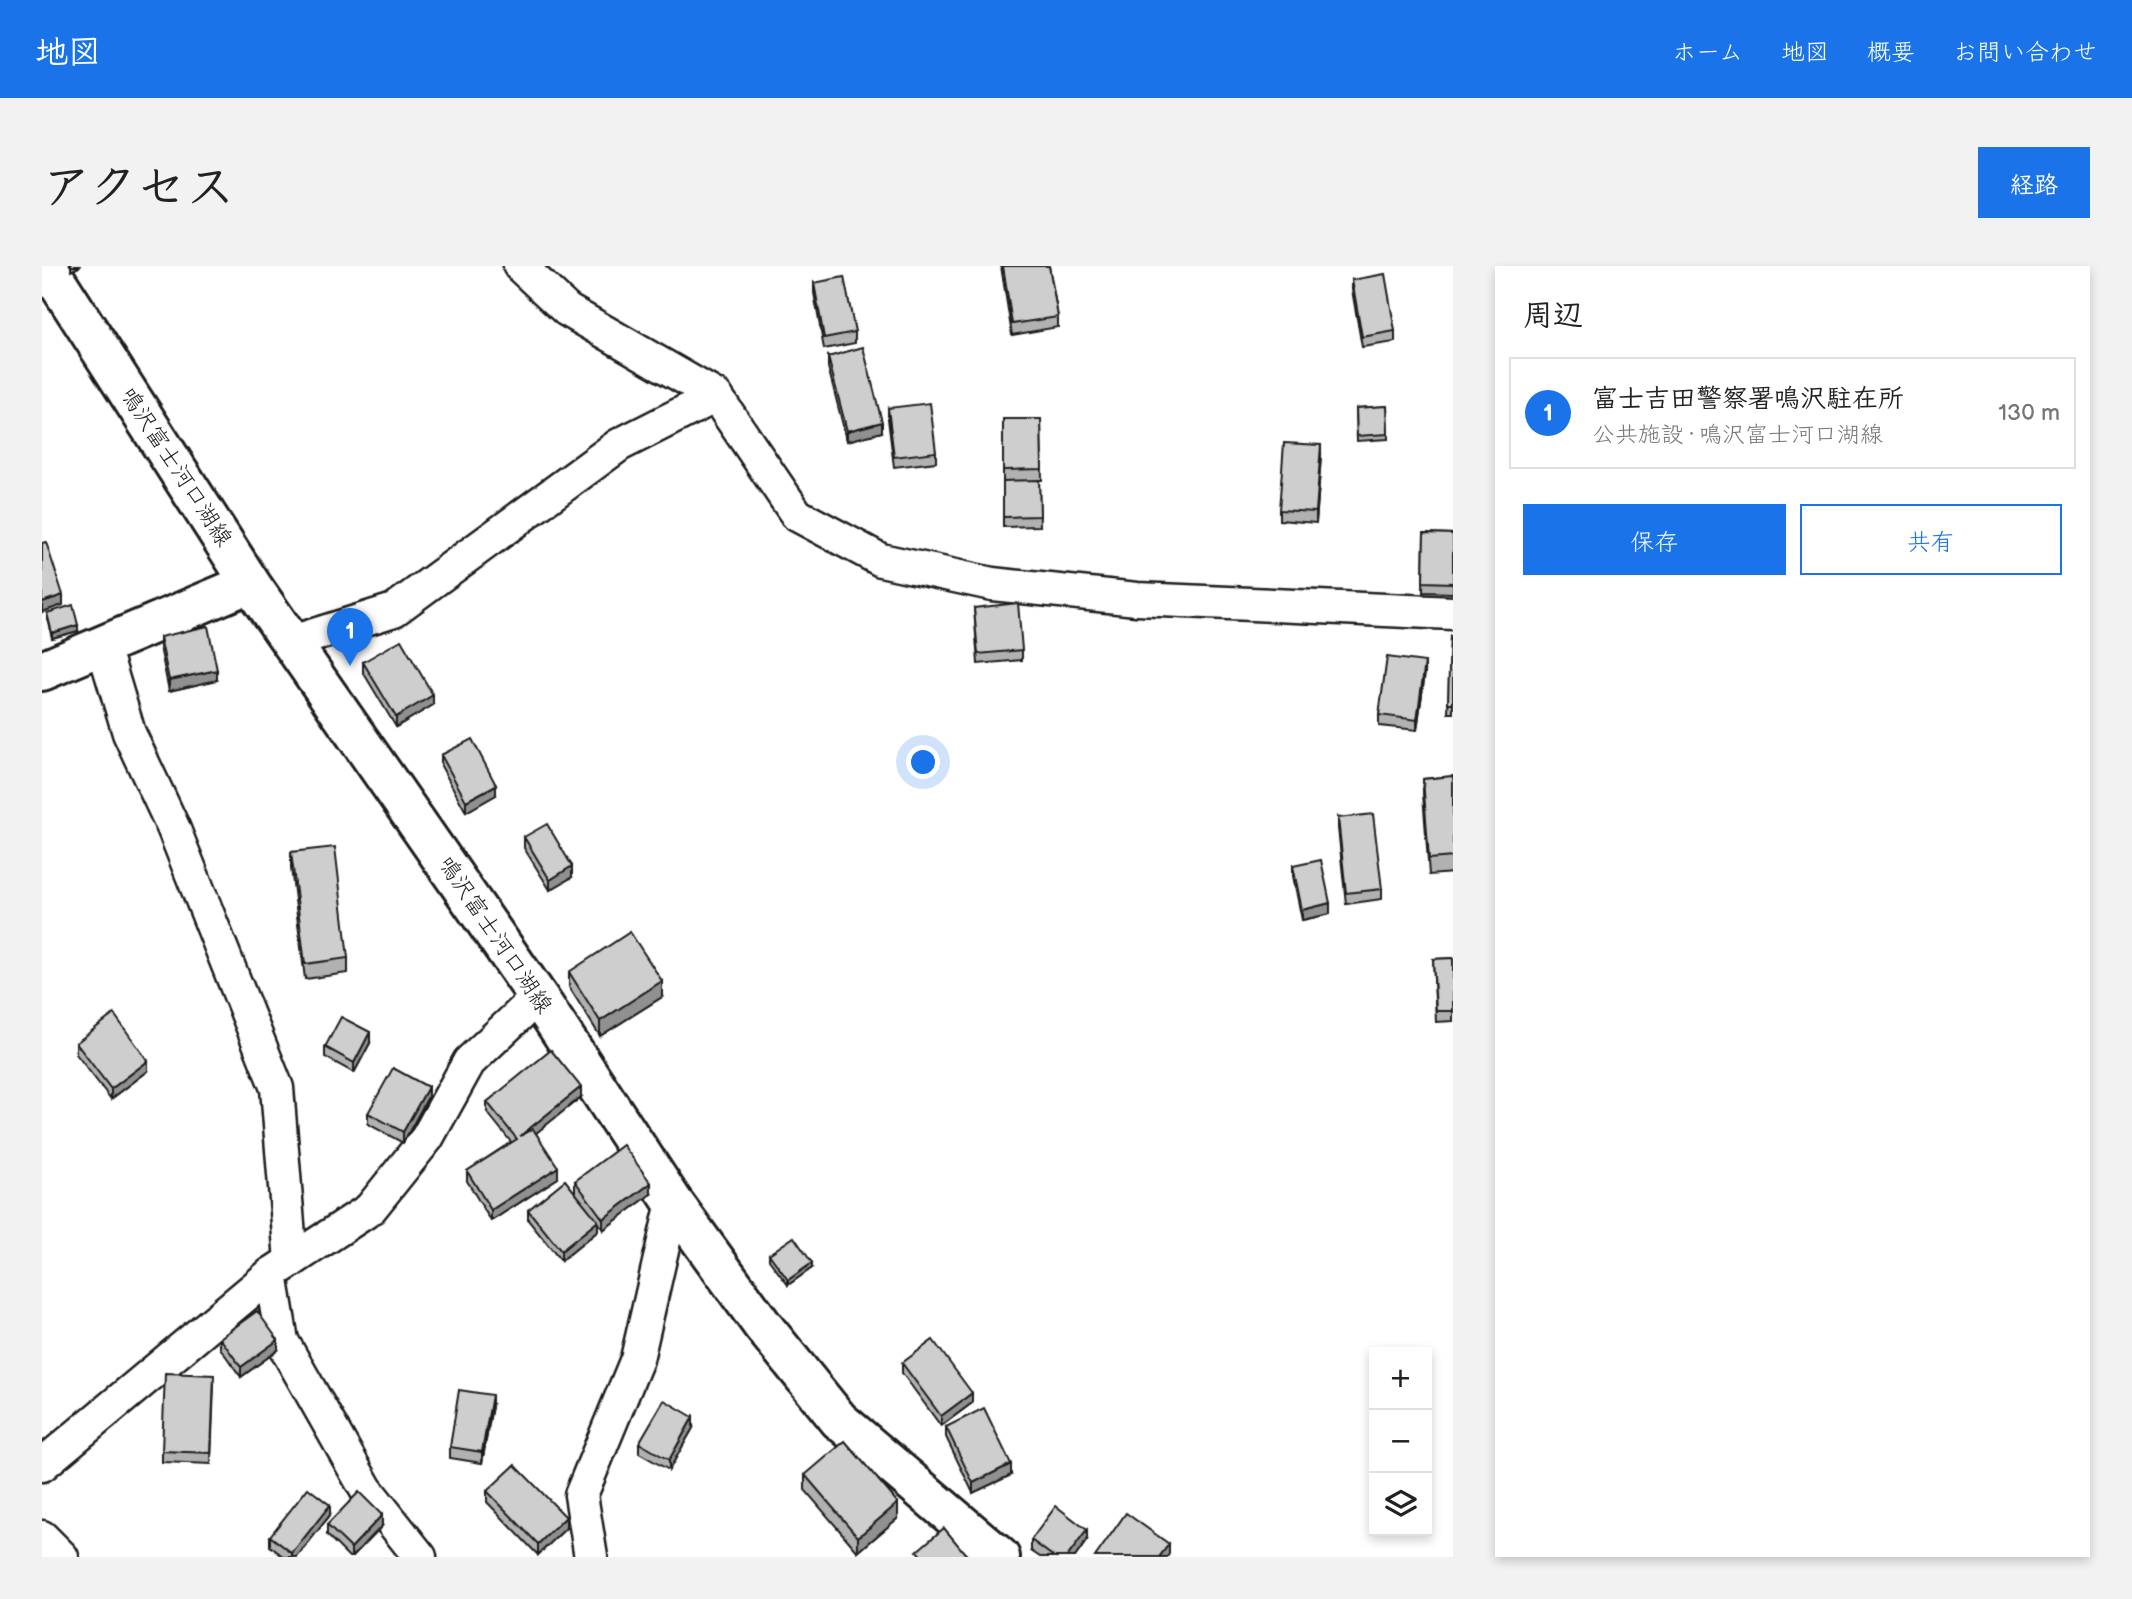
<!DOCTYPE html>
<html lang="ja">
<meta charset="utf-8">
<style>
:root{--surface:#fff;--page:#f2f2f2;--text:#222;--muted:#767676;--line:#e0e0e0;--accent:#1a73e8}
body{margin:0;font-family:"Balsamiq Sans","Klee One",sans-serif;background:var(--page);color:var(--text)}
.controls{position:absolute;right:21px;bottom:21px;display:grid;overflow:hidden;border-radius:0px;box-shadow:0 4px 10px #0003}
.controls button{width:63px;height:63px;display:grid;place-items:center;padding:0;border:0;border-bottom:2px solid var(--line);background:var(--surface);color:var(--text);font:35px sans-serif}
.you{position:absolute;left:882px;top:497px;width:24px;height:24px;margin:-18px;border:5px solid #fff;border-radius:50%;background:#1a73e8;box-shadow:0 0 0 10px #1a73e833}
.badge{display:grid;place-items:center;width:46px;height:46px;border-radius:50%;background:var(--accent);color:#fff;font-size:23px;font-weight:700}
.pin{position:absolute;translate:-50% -58px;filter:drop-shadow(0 2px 4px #0008)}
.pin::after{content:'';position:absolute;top:37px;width:24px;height:21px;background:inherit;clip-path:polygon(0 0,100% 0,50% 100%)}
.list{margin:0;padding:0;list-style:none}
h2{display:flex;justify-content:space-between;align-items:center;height:91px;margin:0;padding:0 28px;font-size:30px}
h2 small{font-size:23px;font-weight:400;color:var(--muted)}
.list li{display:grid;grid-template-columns:46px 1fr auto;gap:21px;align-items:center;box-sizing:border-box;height:112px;margin:0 14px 14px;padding:0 14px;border:2px solid var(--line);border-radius:0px}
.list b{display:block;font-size:26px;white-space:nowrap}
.list p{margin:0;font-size:23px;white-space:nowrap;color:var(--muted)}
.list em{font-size:23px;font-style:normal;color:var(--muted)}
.actions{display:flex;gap:14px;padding:21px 28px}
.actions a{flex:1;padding:16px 0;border:2px solid var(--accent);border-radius:0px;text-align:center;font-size:24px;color:var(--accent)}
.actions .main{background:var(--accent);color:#fff}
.icon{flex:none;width:38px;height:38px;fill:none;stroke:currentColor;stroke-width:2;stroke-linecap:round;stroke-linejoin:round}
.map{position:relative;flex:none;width:1411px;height:1291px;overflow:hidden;border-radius:0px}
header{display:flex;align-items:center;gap:42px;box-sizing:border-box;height:98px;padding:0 35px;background:var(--accent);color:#fff}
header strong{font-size:33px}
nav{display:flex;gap:38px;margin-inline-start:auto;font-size:24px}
.intro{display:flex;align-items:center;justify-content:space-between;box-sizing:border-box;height:168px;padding:0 42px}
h1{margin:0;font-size:49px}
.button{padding:18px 32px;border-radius:0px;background:var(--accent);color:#fff;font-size:24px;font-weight:700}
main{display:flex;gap:42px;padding:0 42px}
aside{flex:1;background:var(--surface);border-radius:0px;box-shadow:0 4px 10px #0003}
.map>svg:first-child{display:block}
</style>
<header>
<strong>地図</strong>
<nav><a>ホーム</a><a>地図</a><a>概要</a><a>お問い合わせ</a></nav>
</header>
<div class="intro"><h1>アクセス</h1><a class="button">経路</a></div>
<main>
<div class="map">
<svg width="1411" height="1291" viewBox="0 0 1411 1291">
<rect width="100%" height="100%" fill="#fff"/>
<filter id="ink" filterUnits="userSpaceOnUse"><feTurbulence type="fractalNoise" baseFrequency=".0143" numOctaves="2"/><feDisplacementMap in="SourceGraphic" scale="14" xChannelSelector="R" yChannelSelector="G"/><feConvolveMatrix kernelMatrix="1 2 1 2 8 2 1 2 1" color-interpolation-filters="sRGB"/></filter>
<g filter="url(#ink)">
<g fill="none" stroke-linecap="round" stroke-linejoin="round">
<g stroke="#1c1c1c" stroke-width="37">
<g id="minor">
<polyline points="478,0 525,44 674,130 755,249 839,294 950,318 1095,333 1411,347"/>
<polyline points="250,376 352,344 577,179 674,130"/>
<polyline points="61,380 87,467 131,561 235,822 249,995"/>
<polyline points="0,1199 229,1008"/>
<polyline points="0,1271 20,1291"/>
<polyline points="378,1291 324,1223 240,1075 229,1008 328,943 385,872 427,796 496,731"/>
<polyline points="549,1291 539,1229 595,1093 631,936"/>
</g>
</g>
<g stroke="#1c1c1c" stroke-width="44">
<polyline id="tertiary" points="0,405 208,317"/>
</g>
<g stroke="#1c1c1c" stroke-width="44">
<polyline id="secondary" points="5,0 208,317 496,731 631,936 721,1060 797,1154 958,1291"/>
</g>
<use href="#minor" stroke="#fff" stroke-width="32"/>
<use href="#tertiary" stroke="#fff" stroke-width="38"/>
<use href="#secondary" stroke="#fff" stroke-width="38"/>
</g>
<g fill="#b1b1b1" stroke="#1c1c1c" stroke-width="2">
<polygon points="959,0 1007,0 1016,51 1016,61 970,69"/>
<polygon points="1310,14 1353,65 1353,76 1320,81 1310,24"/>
<polygon points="772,17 813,66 813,77 782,83 772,27"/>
<polygon points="786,91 840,166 805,175 786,101"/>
<polygon points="1345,140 1346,173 1315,175 1314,142"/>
<polygon points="846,142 894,186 894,196 852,201 846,153"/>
<polygon points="961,153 999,153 1000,214 997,214 998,260 961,261"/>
<polygon points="1279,190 1274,257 1237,254 1237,244"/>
<polygon points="1382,267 1411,268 1411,327 1381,326"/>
<polygon points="932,342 980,384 980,394 936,398"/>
<polygon points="5,347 36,365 10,372 5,352"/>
<polygon points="1408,370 1411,370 1411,447 1406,447"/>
<polygon points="118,371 175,414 127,425 118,381"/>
<polygon points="321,396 391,439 354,461 321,406"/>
<polygon points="1383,406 1375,464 1337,460 1337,449"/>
<polygon points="399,489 454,529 424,546 399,500"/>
<polygon points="1411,510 1411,607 1387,609 1381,528 1381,513"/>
<polygon points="1296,552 1340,623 1340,633 1304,638 1296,562"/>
<polygon points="482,571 530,611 508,624 482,582"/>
<polygon points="249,586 306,692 306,707 263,713 249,602"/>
<polygon points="1251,600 1288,648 1260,654 1251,610"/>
<polygon points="1411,692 1411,755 1394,756 1391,693"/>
<polygon points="527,706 620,731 558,770 527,721"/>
<polygon points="34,777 106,805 69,833 34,788"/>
<polygon points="328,777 312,807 283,791 283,781"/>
<polygon points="386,831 361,877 326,858 326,847"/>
<polygon points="539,831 494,867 516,912 449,955 425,915 425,905 469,876 445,846 445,836"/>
<polygon points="533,915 609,928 561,964 556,956 556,965 519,995 486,954 486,944 533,926"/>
<polygon points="727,988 770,1002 746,1019 727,994"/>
<polygon points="178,1072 236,1084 199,1111 178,1082"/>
<polygon points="860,1097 930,1137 899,1160 860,1107"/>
<polygon points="172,1119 169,1198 120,1196 120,1185"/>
<polygon points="450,1140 440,1197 408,1192 408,1181"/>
<polygon points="904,1161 969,1209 931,1227 904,1171"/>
<polygon points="651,1162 627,1204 597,1187 597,1177"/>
<polygon points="763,1209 856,1252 816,1286 763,1224"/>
<polygon points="445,1225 524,1262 496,1289 445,1236"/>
<polygon points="288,1249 255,1291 242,1291 228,1280 228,1270"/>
<polygon points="285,1259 340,1260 310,1291 307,1291 285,1269"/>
<polygon points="989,1274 1045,1274 1033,1291 998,1291 989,1285"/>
</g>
<g fill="#909090" stroke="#1c1c1c" stroke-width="2">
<polygon points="29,0 39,0 29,5"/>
<polygon points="840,156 840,166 805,175 805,165"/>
<polygon points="1279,179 1279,190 1274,257 1274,246"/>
<polygon points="21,329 21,339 0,346 0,336"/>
<polygon points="36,359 36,365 10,372 10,367"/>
<polygon points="1383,396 1383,406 1375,464 1375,454"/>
<polygon points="175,404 175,414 127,425 127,414"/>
<polygon points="391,429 391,439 354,461 354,451"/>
<polygon points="454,519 454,529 424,546 424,535"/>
<polygon points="530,600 530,611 508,624 508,614"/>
<polygon points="1288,637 1288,648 1260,654 1260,644"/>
<polygon points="620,715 620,731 558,770 558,755"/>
<polygon points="328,766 328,777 312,807 312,797"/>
<polygon points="106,795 106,805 69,833 69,823"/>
<polygon points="386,821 386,831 361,877 361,866"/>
<polygon points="539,821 539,831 478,880 478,870"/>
<polygon points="516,901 516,912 449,955 449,944"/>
<polygon points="609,917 609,928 561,964 561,953"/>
<polygon points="556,955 556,965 519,995 519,985"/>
<polygon points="770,997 770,1002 746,1019 746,1014"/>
<polygon points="236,1074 236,1084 199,1111 199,1101"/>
<polygon points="930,1127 930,1137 899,1160 899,1150"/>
<polygon points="450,1129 450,1140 440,1197 440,1186"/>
<polygon points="651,1151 651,1162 627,1204 627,1194"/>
<polygon points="969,1198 969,1209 931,1227 931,1217"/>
<polygon points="856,1237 856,1252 816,1286 816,1271"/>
<polygon points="288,1239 288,1249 255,1291 250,1291 250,1287"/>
<polygon points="340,1249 340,1260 310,1291 309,1291 309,1282"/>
<polygon points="524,1251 524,1262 496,1289 496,1278"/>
<polygon points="1045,1264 1045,1274 1033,1291 1025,1291"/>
<polygon points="1127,1278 1127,1288 1125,1291 1117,1291"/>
</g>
<g fill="#cecece" stroke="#1c1c1c" stroke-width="2">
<polygon points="961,0 1007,0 1016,51 970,58"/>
<polygon points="1343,8 1353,65 1320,71 1310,14"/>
<polygon points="802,11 813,66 782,72 772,17"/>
<polygon points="821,81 840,156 805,165 786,91"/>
<polygon points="888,137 894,186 852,191 846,142"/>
<polygon points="1345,140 1346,168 1315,170 1314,142"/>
<polygon points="961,153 999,153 1000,203 961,204"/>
<polygon points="1242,177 1279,179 1274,246 1237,244"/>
<polygon points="997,214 998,250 961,251 961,215"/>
<polygon points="1382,267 1411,268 1411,317 1381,316"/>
<polygon points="4,276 21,329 0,336 0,277"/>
<polygon points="976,337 980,384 936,388 932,342"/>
<polygon points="31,339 36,359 10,367 5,347"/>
<polygon points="166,360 175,404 127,414 118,371"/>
<polygon points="1408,370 1411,370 1411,437 1406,437"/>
<polygon points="359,374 391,429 354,451 321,396"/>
<polygon points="1345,391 1383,396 1375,454 1337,449"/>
<polygon points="430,473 454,519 424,535 399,489"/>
<polygon points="1411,510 1411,591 1387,593 1381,513"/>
<polygon points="1331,548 1340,623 1304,627 1296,552"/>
<polygon points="505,558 530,600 508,614 482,571"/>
<polygon points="293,581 306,692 263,698 249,586"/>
<polygon points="1279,594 1288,637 1260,644 1251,600"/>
<polygon points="588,666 620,715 558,755 527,706"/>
<polygon points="1411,692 1411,745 1394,745 1391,693"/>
<polygon points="72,748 106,795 69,823 34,777"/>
<polygon points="299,751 328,766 312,797 283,781"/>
<polygon points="509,784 539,821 478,870 491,863 516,901 449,944 425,905 475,873 445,836"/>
<polygon points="351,802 386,821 361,866 326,847"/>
<polygon points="581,879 609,917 561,953 533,915"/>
<polygon points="523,914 556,955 519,985 486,944"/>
<polygon points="752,971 770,997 746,1014 727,988"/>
<polygon points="215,1045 236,1074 199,1101 178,1072"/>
<polygon points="891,1074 930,1127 899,1150 860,1097"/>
<polygon points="123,1107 172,1109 169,1187 120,1185"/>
<polygon points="417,1124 450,1129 440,1186 408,1181"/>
<polygon points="622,1134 651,1151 627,1194 597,1177"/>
<polygon points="942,1142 969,1198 931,1217 904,1161"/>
<polygon points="803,1175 856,1237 816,1271 763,1209"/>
<polygon points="473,1199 524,1251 496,1278 445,1225"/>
<polygon points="266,1222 288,1239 250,1287 228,1270"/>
<polygon points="317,1226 340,1249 309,1282 285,1259"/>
<polygon points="1014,1240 1045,1264 1025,1291 1012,1291 989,1274"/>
<polygon points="1084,1247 1127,1278 1117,1291 1053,1291"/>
<polygon points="902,1262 926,1291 880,1291 875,1285"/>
</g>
</g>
<g text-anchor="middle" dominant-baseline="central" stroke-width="6" stroke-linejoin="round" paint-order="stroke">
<g font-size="23" fill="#1c1c1c" stroke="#fff">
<text transform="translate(134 201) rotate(57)">鳴沢富士河口湖線</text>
<text transform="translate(453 669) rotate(56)">鳴沢富士河口湖線</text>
</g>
</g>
</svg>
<div class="controls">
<button>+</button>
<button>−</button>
<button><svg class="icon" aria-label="layers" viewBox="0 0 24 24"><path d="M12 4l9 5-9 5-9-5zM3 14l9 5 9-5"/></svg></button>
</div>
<div class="you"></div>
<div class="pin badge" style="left:308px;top:400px">1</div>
</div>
<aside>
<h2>周辺<small></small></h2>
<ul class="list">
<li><span class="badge">1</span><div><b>富士吉田警察署鳴沢駐在所</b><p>公共施設 · 鳴沢富士河口湖線</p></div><em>130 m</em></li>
</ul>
<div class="actions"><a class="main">保存</a><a>共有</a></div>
</aside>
</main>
